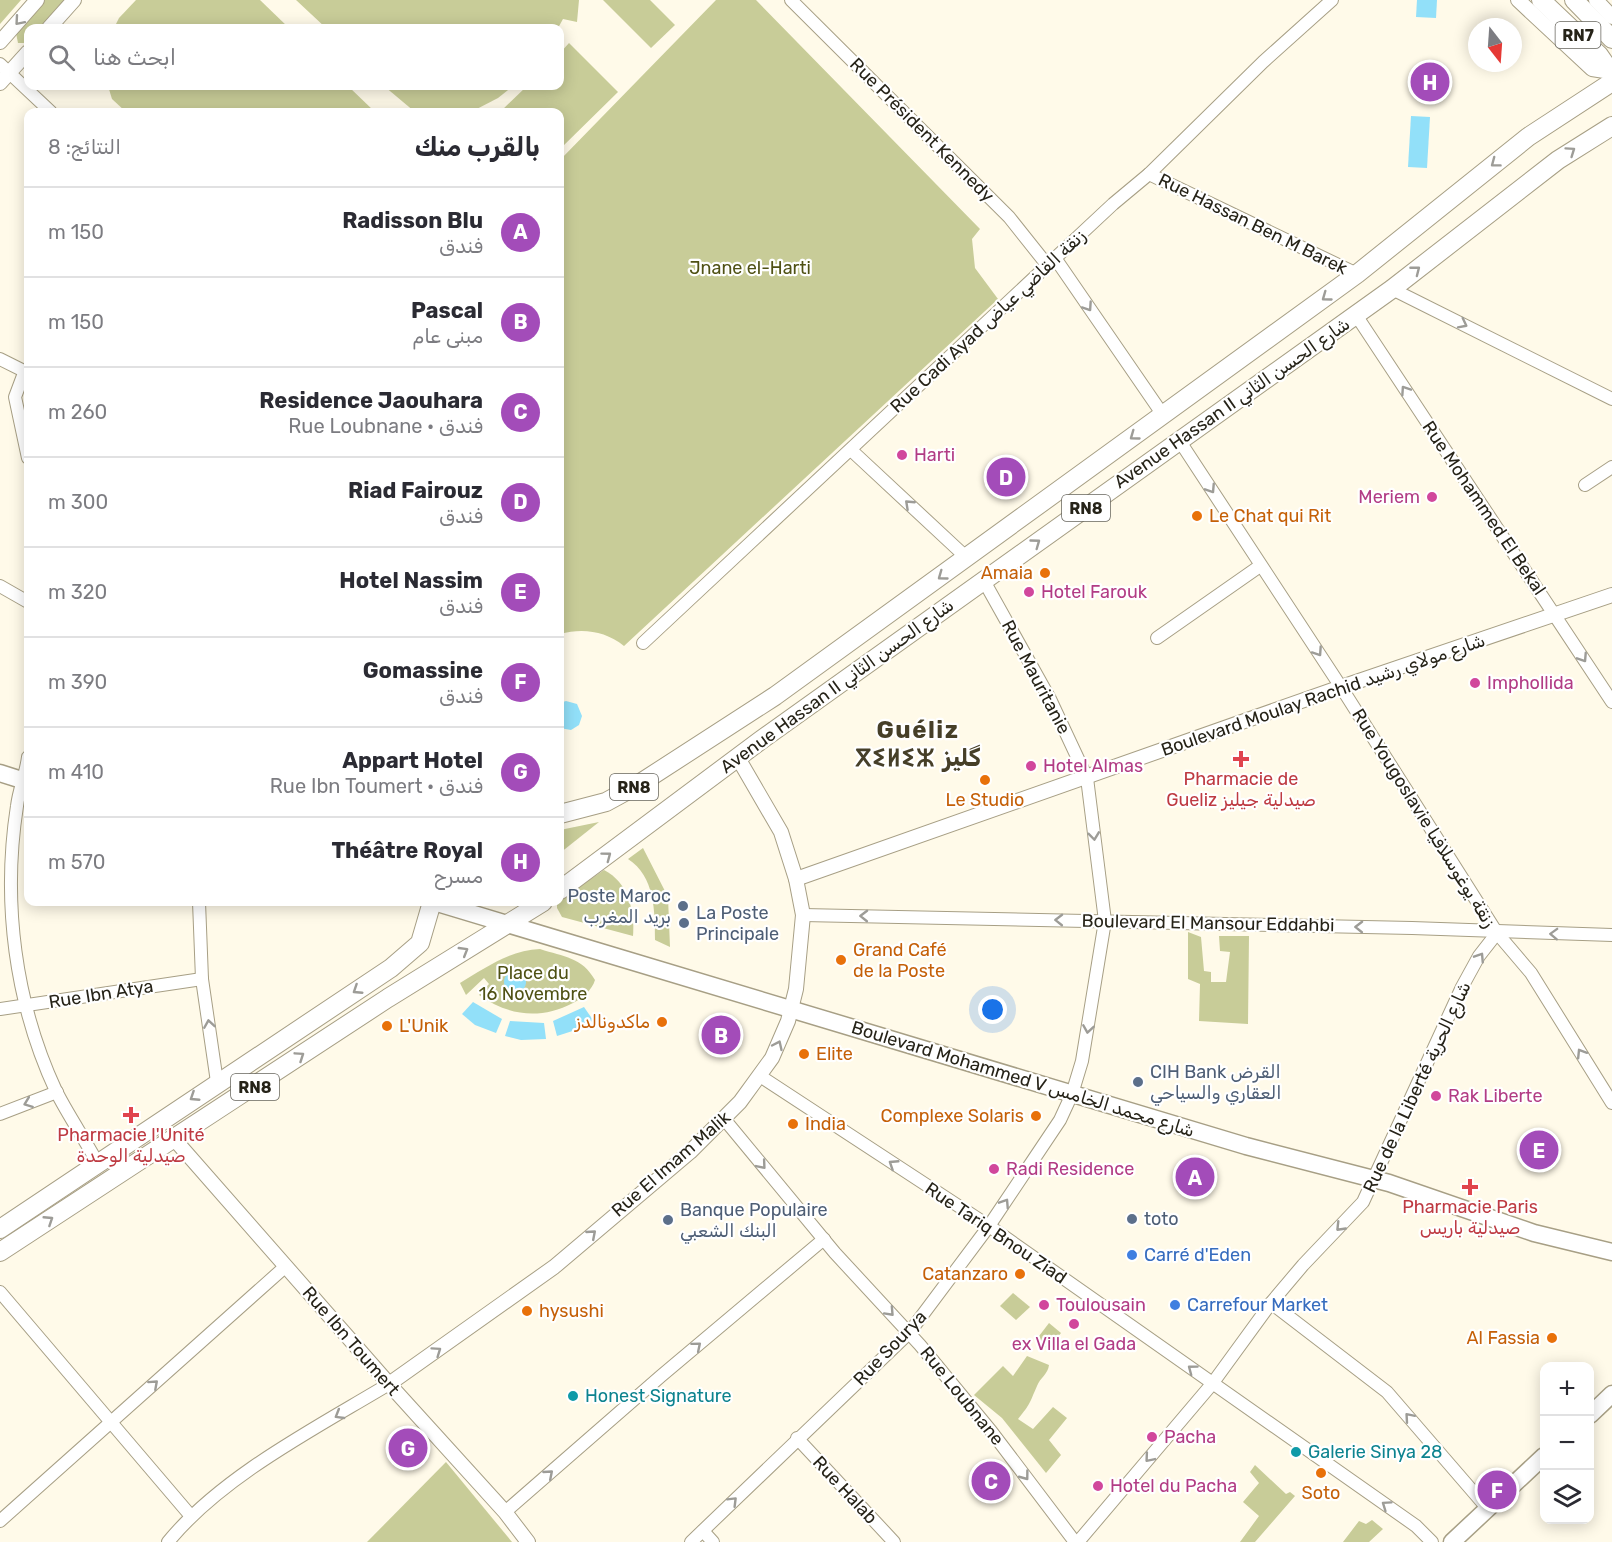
<!DOCTYPE html>
<html lang="ar">
<meta charset="utf-8">
<style>
:root{--surface:#fff;--page:#f2f2f3;--text:#2b2b33;--muted:#7c7c81;--line:#e1e1e2;--accent:#a34cb9}
body{margin:0;font-family:Rubik,Vazirmatn,"Noto Sans Tifinagh",sans-serif;background:var(--page);color:var(--text);direction:rtl}
.controls{position:absolute;right:18px;bottom:18px;display:grid;overflow:hidden;border-radius:12px;box-shadow:0 3px 15px #0003}
.controls button{width:54px;height:54px;display:grid;place-items:center;padding:0;border:0;border-bottom:2px solid var(--line);background:var(--surface);color:var(--text);font:30px sans-serif}
.compass{position:absolute;left:1468px;top:18px;width:54px;height:54px;border-radius:50%;background:var(--surface);box-shadow:0 3px 15px #0003;rotate:163deg}
.you{position:absolute;left:993px;top:1010px;width:21px;height:21px;margin:-15px;border:4px solid #fff;border-radius:50%;background:#1a73e8;box-shadow:0 0 0 9px #1a73e833}
.badge{display:grid;place-items:center;width:39px;height:39px;border-radius:50%;background:var(--accent);color:#fff;font-size:20px;font-weight:700}
.pin{position:absolute;translate:-50% -50%;border:3px solid #fff;box-shadow:0 2px 6px #0006}
.list{margin:0;padding:0;list-style:none}
h2{display:flex;justify-content:space-between;align-items:center;height:78px;margin:0;padding:0 24px;font-size:26px}
h2 small{font-size:20px;font-weight:400;color:var(--muted)}
.list li{display:grid;grid-template-columns:39px 1fr auto;gap:18px;align-items:center;box-sizing:border-box;height:90px;padding:0 24px;border-top:2px solid var(--line)}
.list b{display:block;font-size:22px;white-space:nowrap}
.list p{margin:0;font-size:20px;white-space:nowrap;color:var(--muted)}
.list em{font-size:20px;font-style:normal;color:var(--muted)}
.icon{flex:none;width:33px;height:33px;fill:none;stroke:currentColor;stroke-width:2;stroke-linecap:round;stroke-linejoin:round}
.map{position:relative;flex:none;width:1612px;height:1542px;overflow:hidden;direction:ltr}
.search{position:absolute;background:var(--surface);box-shadow:0 3px 15px #0003;left:24px;top:24px;width:540px;height:66px;display:flex;align-items:center;gap:15px;box-sizing:border-box;padding:0 21px;border-radius:12px;color:var(--muted);font-size:22px}
.panel{position:absolute;background:var(--surface);box-shadow:0 3px 15px #0003;left:24px;top:108px;width:540px;height:798px;border-radius:12px;direction:rtl}
.map>svg:first-child{display:block}
</style>
<div class="map">
<svg width="1612" height="1542" viewBox="0 0 1612 1542">
<rect width="100%" height="100%" fill="#fffae9"/>
<g fill="#c8cc98">
<polygon points="0,0 21,0 0,24"/>
<polygon points="45,0 66,0 41,28 28,28 28,43 18,43 16,33"/>
<polygon points="136,0 260,0 289,28 114,28 119,18"/>
<polygon points="296,0 579,0 577,22 563,19 558,28 326,28"/>
<polygon points="603,0 650,0 675,25 651,48"/>
<path d="M 716,0 L 756,0 L 980,229 L 972,239 L 975,268 L 998,299 L 624,646 C 605,631 583,628 560,634 L 560,160 Z"/>
<polygon points="569,43 618,92 560,149 560,112 500,112 527,86 560,86 560,53"/>
<polygon points="108,86 348,86 375,112 126,112 112,99"/>
<polygon points="384,86 513,86 498,98 471,112 415,112"/>
<polygon points="599,822 560,853 560,830"/>
<path d="M 643,848 L 668,897 L 670,947 L 655,940 C 655,912 655,876 628,859 Z"/>
<path d="M 604,870 C 628,882 635,911 633,936 L 562,917 L 557,908 L 557,902 Z"/>
<polygon points="1188,932 1201,937 1204,971 1211,972 1211,982 1226,982 1230,952 1220,951 1219,936 1249,936 1248,1024 1199,1021 1200,984 1188,979"/>
<path d="M 540,949 C 564,957 582,957 595,980 C 592,990 583,998 573,1003 C 540,1020 509,1016 479,995 L 489,984 L 484,978 L 466,995 L 460,983 C 485,968 510,950 540,949 Z"/>
<polygon points="1013,1293 1030,1307 1016,1320 1000,1306"/>
<polygon points="1049,1323 1061,1333 1048,1349 1036,1340"/>
<path d="M 1027,1356 L 1049,1365 C 1048,1374 1040,1378 1037,1386 C 1029,1404 1031,1403 1018,1419 L 1033,1429 L 1053,1407 L 1067,1418 L 1049,1440 L 1061,1455 L 1046,1473 L 1002,1418 L 974,1395 L 1003,1366 L 1013,1376 Z"/>
<polygon points="446,1462 512,1542 367,1542"/>
<polygon points="1255,1465 1286,1494 1290,1492 1295,1496 1255,1542 1240,1542 1259,1516 1243,1502 1259,1483 1250,1472"/>
<polygon points="1372,1520 1383,1529 1369,1542 1343,1542 1359,1521 1366,1524"/>
</g>
<g fill="#92e0f9">
<polygon points="1417,0 1437,0 1436,18 1416,17"/>
<polygon points="1411,116 1430,117 1427,168 1408,167"/>
<polygon points="566,701 577,704 582,716 579,725 571,730 560,728 560,703"/>
<circle cx="515" cy="982" r="11"/>
<polygon points="473,1002 502,1019 496,1033 475,1025 462,1014"/>
<polygon points="584,1007 593,1020 585,1027 557,1036 553,1021"/>
<polygon points="510,1021 544,1023 546,1039 521,1040 505,1036"/>
</g>
<g fill="none" stroke-linecap="round" stroke-linejoin="round">
<g stroke="#a79f85" stroke-width="14">
<g id="minor">
<polyline points="791,0 1009,217 1048,266"/>
<polyline points="0,64 51,112"/>
<polyline points="1149,174 1357,274"/>
<polyline points="1055,258 1163,415"/>
<polyline points="1392,289 1612,399"/>
<polyline points="1356,315 1612,702"/>
<polyline points="0,359 28,373"/>
<polyline points="24,373 15,397 28,458"/>
<polyline points="1179,440 1341,687 1497,933 1531,973 1612,1103"/>
<polyline points="851,450 967,558"/>
<polyline points="1585,485 1612,467"/>
<polyline points="0,586 28,602"/>
<polyline points="1157,638 1260,566"/>
<polyline points="643,643 1113,204 1149,174 1263,62 1332,0"/>
<path d="M 28,757 C 26,774 19,789 17,806 C 2,902 15,1003 56,1091 C 68,1115 84,1138 97,1162"/>
<polyline points="199,902 202,979 217,1082"/>
<polyline points="803,915 1412,928 1612,935"/>
<polyline points="0,1009 202,979"/>
<polyline points="760,1076 989,1226 1416,1526 1432,1542"/>
<polyline points="0,1114 57,1092"/>
<polyline points="725,1120 835,1253 920,1345 991,1431 1075,1542"/>
<polyline points="0,1292 190,1515"/>
<polyline points="1271,1303 1387,1392 1488,1509"/>
<polyline points="797,1438 894,1542"/>
<polyline points="505,1512 661,1376 824,1239"/>
<polyline points="0,1521 286,1266"/>
<polyline points="703,1531 713,1542"/>
<path d="M 168,1542 C 222,1476 316,1428 389,1384"/>
<polyline points="691,1542 909,1333 989,1226 1060,1120 1072,1094 1082,1061 1105,921 1087,778 1050,699 984,581"/>
<polyline points="1078,1542 1212,1384 1271,1303 1303,1265 1363,1202 1462,987 1479,956 1497,933"/>
</g>
</g>
<g stroke="#a79f85" stroke-width="16">
<g id="tertiary">
<polyline points="1518,0 1592,69 1611,72"/>
<polyline points="1596,0 1612,17"/>
<polyline points="49,28 74,0"/>
<polyline points="0,42 37,0"/>
<polyline points="0,83 28,52"/>
<polyline points="796,879 1341,687 1612,595"/>
<polyline points="175,1140 389,1384 505,1512 528,1542"/>
<polyline points="389,1384 554,1267 690,1152 740,1102 772,1058 788,1021 796,989 803,915 796,879 781,832 738,758"/>
</g>
</g>
<g stroke="#a79f85" stroke-width="19">
<g id="secondary">
<polyline points="0,773 28,782"/>
<polyline points="434,902 1246,1146 1389,1183 1534,1233 1612,1252"/>
<polyline points="1590,1415 1612,1394"/>
<polyline points="1452,1542 1544,1456"/>
</g>
</g>
<g stroke="#a79f85" stroke-width="20">
<g id="primary">
<polyline points="1541,0 1599,55 1612,74"/>
<polyline points="1574,0 1612,39"/>
<polyline points="560,814 606,802 639,784 775,696 1357,274 1528,137 1612,82"/>
<polyline points="560,890 761,740 1392,289 1558,160 1612,126"/>
<polyline points="0,1229 391,968 420,943 432,902"/>
<polyline points="0,1252 388,998 543,902"/>
</g>
</g>
<use href="#minor" stroke="#fff" stroke-width="12"/>
<use href="#tertiary" stroke="#fff" stroke-width="14"/>
<use href="#secondary" stroke="#fff" stroke-width="16"/>
<use href="#primary" stroke="#fff" stroke-width="18"/>
</g>
<defs><path id="oneway-chevron" d="M-2-3.5L2.5 0L-2 3.5" fill="none" stroke-width="1.6" stroke-linecap="round" stroke-linejoin="round" transform="scale(1.5)"/></defs>
<g stroke="#9d9c97">
<use href="#oneway-chevron" transform="translate(19 21) rotate(131)"/>
<use href="#oneway-chevron" transform="translate(1571 151) rotate(-35)"/>
<use href="#oneway-chevron" transform="translate(1495 163) rotate(143)"/>
<use href="#oneway-chevron" transform="translate(1416 270) rotate(-38)"/>
<use href="#oneway-chevron" transform="translate(1326 297) rotate(144)"/>
<use href="#oneway-chevron" transform="translate(1088 307) rotate(56)"/>
<use href="#oneway-chevron" transform="translate(1463 324) rotate(27)"/>
<use href="#oneway-chevron" transform="translate(1405 390) rotate(-124)"/>
<use href="#oneway-chevron" transform="translate(1134 436) rotate(144)"/>
<use href="#oneway-chevron" transform="translate(1211 489) rotate(57)"/>
<use href="#oneway-chevron" transform="translate(909 504) rotate(-137)"/>
<use href="#oneway-chevron" transform="translate(1036 543) rotate(-36)"/>
<use href="#oneway-chevron" transform="translate(942 576) rotate(144)"/>
<use href="#oneway-chevron" transform="translate(1318 652) rotate(56)"/>
<use href="#oneway-chevron" transform="translate(1583 658) rotate(57)"/>
<use href="#oneway-chevron" transform="translate(1094 836) rotate(83)"/>
<use href="#oneway-chevron" transform="translate(607 856) rotate(-37)"/>
<use href="#oneway-chevron" transform="translate(864 916) rotate(-179)"/>
<use href="#oneway-chevron" transform="translate(1059 920) rotate(-179)"/>
<use href="#oneway-chevron" transform="translate(1359 927) rotate(-179)"/>
<use href="#oneway-chevron" transform="translate(1554 934) rotate(-178)"/>
<use href="#oneway-chevron" transform="translate(464 951) rotate(-31)"/>
<use href="#oneway-chevron" transform="translate(1480 957) rotate(-57)"/>
<use href="#oneway-chevron" transform="translate(357 990) rotate(147)"/>
<use href="#oneway-chevron" transform="translate(209 1024) rotate(-99)"/>
<use href="#oneway-chevron" transform="translate(1088 1029) rotate(99)"/>
<use href="#oneway-chevron" transform="translate(778 1045) rotate(-65)"/>
<use href="#oneway-chevron" transform="translate(1581 1053) rotate(-122)"/>
<use href="#oneway-chevron" transform="translate(300 1056) rotate(-34)"/>
<use href="#oneway-chevron" transform="translate(194 1097) rotate(147)"/>
<use href="#oneway-chevron" transform="translate(28 1103) rotate(159)"/>
<use href="#oneway-chevron" transform="translate(893 1164) rotate(-147)"/>
<use href="#oneway-chevron" transform="translate(762 1165) rotate(50)"/>
<use href="#oneway-chevron" transform="translate(1005 1203) rotate(-57)"/>
<use href="#oneway-chevron" transform="translate(49 1220) rotate(-33)"/>
<use href="#oneway-chevron" transform="translate(1340 1227) rotate(134)"/>
<use href="#oneway-chevron" transform="translate(592 1234) rotate(-41)"/>
<use href="#oneway-chevron" transform="translate(890 1312) rotate(47)"/>
<use href="#oneway-chevron" transform="translate(697 1346) rotate(-40)"/>
<use href="#oneway-chevron" transform="translate(437 1351) rotate(-35)"/>
<use href="#oneway-chevron" transform="translate(1192 1369) rotate(-143)"/>
<use href="#oneway-chevron" transform="translate(154 1384) rotate(-42)"/>
<use href="#oneway-chevron" transform="translate(339 1415) rotate(149)"/>
<use href="#oneway-chevron" transform="translate(1409 1417) rotate(-131)"/>
<use href="#oneway-chevron" transform="translate(1149 1458) rotate(130)"/>
<use href="#oneway-chevron" transform="translate(549 1474) rotate(-41)"/>
<use href="#oneway-chevron" transform="translate(1025 1476) rotate(53)"/>
<use href="#oneway-chevron" transform="translate(733 1501) rotate(-45)"/>
<use href="#oneway-chevron" transform="translate(1386 1505) rotate(-145)"/>
</g>
<g fill="#d1479c" stroke="#fff" stroke-width="2">
<circle cx="902" cy="455" r="6"/>
<circle cx="1432" cy="497" r="6"/>
<circle cx="1029" cy="592" r="6"/>
<circle cx="1475" cy="683" r="6"/>
<circle cx="1031" cy="766" r="6"/>
<circle cx="1436" cy="1096" r="6"/>
<circle cx="994" cy="1169" r="6"/>
<circle cx="1044" cy="1305" r="6"/>
<circle cx="1074" cy="1324" r="6"/>
<circle cx="1152" cy="1437" r="6"/>
<circle cx="1098" cy="1486" r="6"/>
</g>
<g fill="#e8710a" stroke="#fff" stroke-width="2">
<circle cx="1197" cy="516" r="6"/>
<circle cx="1045" cy="573" r="6"/>
<circle cx="985" cy="780" r="6"/>
<circle cx="841" cy="960" r="6"/>
<circle cx="662" cy="1022" r="6"/>
<circle cx="387" cy="1026" r="6"/>
<circle cx="804" cy="1054" r="6"/>
<circle cx="1036" cy="1116" r="6"/>
<circle cx="793" cy="1124" r="6"/>
<circle cx="1020" cy="1274" r="6"/>
<circle cx="527" cy="1311" r="6"/>
<circle cx="1552" cy="1338" r="6"/>
<circle cx="1321" cy="1473" r="6"/>
</g>
<g fill="#e0444e" stroke="#fff" stroke-width="2">
<path d="M1238 750h6v6h6v6h-6v6h-6v-6h-6v-6h6z"/>
<path d="M128 1106h6v6h6v6h-6v6h-6v-6h-6v-6h6z"/>
<path d="M1467 1178h6v6h6v6h-6v6h-6v-6h-6v-6h6z"/>
</g>
<g fill="#5c6f8a" stroke="#fff" stroke-width="2">
<circle cx="683" cy="906" r="6"/>
<circle cx="684" cy="923" r="6"/>
<circle cx="1138" cy="1082" r="6"/>
<circle cx="1132" cy="1219" r="6"/>
<circle cx="668" cy="1220" r="6"/>
</g>
<g fill="#3f7fe0" stroke="#fff" stroke-width="2">
<circle cx="1132" cy="1255" r="6"/>
<circle cx="1175" cy="1305" r="6"/>
</g>
<g fill="#0f9aa8" stroke="#fff" stroke-width="2">
<circle cx="573" cy="1396" r="6"/>
<circle cx="1296" cy="1452" r="6"/>
</g>
<g text-anchor="middle" dominant-baseline="central" stroke-width="4.5" stroke-linejoin="round" paint-order="stroke">
<g fill="#fff" stroke="#67655d" stroke-width="1.5">
<rect x="1555.5" y="22" width="45" height="26" rx="4.5"/>
<rect x="1062" y="495" width="48" height="26" rx="4.5"/>
<rect x="610" y="774" width="48" height="26" rx="4.5"/>
<rect x="231" y="1074" width="48" height="26" rx="4.5"/>
</g>
<g font-size="16" font-weight="bold" fill="#262318">
<text x="1578" y="35">RN7</text>
<text x="1086" y="508">RN8</text>
<text x="634" y="787">RN8</text>
<text x="255" y="1087">RN8</text>
</g>
<g font-size="18" fill="#262318" stroke="#fff">
<text transform="translate(922 130) rotate(45)">Rue Président Kennedy</text>
<text transform="translate(1253 224) rotate(26)">Rue Hassan Ben M Barek</text>
<text transform="translate(988 321) rotate(-43)">Rue Cadi Ayad زنقة القاضي عياض</text>
<text transform="translate(1232 403) rotate(-35)">Avenue Hassan II شارع الحسن الثاني</text>
<text transform="translate(1484 508) rotate(56)">Rue Mohammed El Bekal</text>
<text transform="translate(1036 677) rotate(62)">Rue Mauritanie</text>
<text transform="translate(837 686) rotate(-36)">Avenue Hassan II شارع الحسن الثاني</text>
<text transform="translate(1323 695) rotate(-19)">Boulevard Moulay Rachid شارع مولاي رشيد</text>
<text transform="translate(1424 818) rotate(58)">Rue Yougoslavie زنقة يوغوسلافيا</text>
<text transform="translate(1208 923) rotate(1)">Boulevard El Mansour Eddahbi</text>
<text transform="translate(101 994) rotate(-9)">Rue Ibn Atya</text>
<text transform="translate(1023 1079) rotate(17)">Boulevard Mohammed V شارع محمد الخامس</text>
<text transform="translate(1417 1087) rotate(-65)">Rue de la Liberté شارع الحرية</text>
<text transform="translate(671 1164) rotate(-41)">Rue El Imam Malik</text>
<text transform="translate(996 1233) rotate(34)">Rue Tariq Bnou Ziad</text>
<text transform="translate(351 1341) rotate(49)">Rue Ibn Toumert</text>
<text transform="translate(890 1348) rotate(-46)">Rue Sourya</text>
<text transform="translate(962 1396) rotate(51)">Rue Loubnane</text>
<text transform="translate(845 1490) rotate(47)">Rue Halab</text>
</g>
<g font-size="18" fill="#4f5114" stroke="#fff">
<text x="750" y="268">Jnane el-Harti</text>
<text x="533" y="973">Place du<tspan x="533" dy="21">16 Novembre</tspan></text>
</g>
<g font-size="18" fill="#b23c85" stroke="#fff" text-anchor="start">
<text x="914" y="455">Harti</text>
<text x="1420" y="497" text-anchor="end">Meriem</text>
<text x="1041" y="592">Hotel Farouk</text>
<text x="1487" y="683">Imphollida</text>
<text x="1043" y="766">Hotel Almas</text>
<text x="1448" y="1096">Rak Liberte</text>
<text x="1006" y="1169">Radi Residence</text>
<text x="1056" y="1305">Toulousain</text>
<text x="1074" y="1344" text-anchor="middle">ex Villa el Gada</text>
<text x="1164" y="1437">Pacha</text>
<text x="1110" y="1486">Hotel du Pacha</text>
</g>
<g font-size="18" fill="#c56008" stroke="#fff" text-anchor="start">
<text x="1209" y="516">Le Chat qui Rit</text>
<text x="1033" y="573" text-anchor="end">Amaia</text>
<text x="985" y="800" text-anchor="middle">Le Studio</text>
<text x="853" y="950">Grand Café<tspan x="853" dy="21">de la Poste</tspan></text>
<text x="650" y="1022" text-anchor="end">ماكدونالدز</text>
<text x="399" y="1026">L'Unik</text>
<text x="816" y="1054">Elite</text>
<text x="1024" y="1116" text-anchor="end">Complexe Solaris</text>
<text x="805" y="1124">India</text>
<text x="1008" y="1274" text-anchor="end">Catanzaro</text>
<text x="539" y="1311">hysushi</text>
<text x="1540" y="1338" text-anchor="end">Al Fassia</text>
<text x="1321" y="1493" text-anchor="middle">Soto</text>
</g>
<g font-size="18" fill="#be3a42" stroke="#fff">
<text x="1241" y="779">Pharmacie de<tspan x="1241" dy="21">Gueliz صيدلية جيليز</tspan></text>
<text x="131" y="1135">Pharmacie l'Unité<tspan x="131" dy="21">صيدلية الوحدة</tspan></text>
<text x="1470" y="1207">Pharmacie Paris<tspan x="1470" dy="21">صيدلية باريس</tspan></text>
</g>
<g font-size="18" fill="#4e5e75" stroke="#fff" text-anchor="start">
<text x="671" y="896" text-anchor="end">Poste Maroc<tspan x="671" dy="21">بريد المغرب</tspan></text>
<text x="696" y="913">La Poste<tspan x="696" dy="21">Principale</tspan></text>
<text x="1150" y="1072">CIH Bank القرض<tspan x="1150" dy="21">العقاري والسياحي</tspan></text>
<text x="680" y="1210">Banque Populaire<tspan x="680" dy="21">البنك الشعبي</tspan></text>
<text x="1144" y="1219">toto</text>
</g>
<g font-size="18" fill="#366cbe" stroke="#fff" text-anchor="start">
<text x="1144" y="1255">Carré d'Eden</text>
<text x="1187" y="1305">Carrefour Market</text>
</g>
<g font-size="18" fill="#0d838f" stroke="#fff" text-anchor="start">
<text x="585" y="1396">Honest Signature</text>
<text x="1308" y="1452">Galerie Sinya 28</text>
</g>
<g font-size="24" font-weight="bold" letter-spacing="1.5" fill="#463f28" stroke="#fff">
<text x="918" y="730">Guéliz<tspan x="918" dy="28">ⴳⵉⵍⵉⵣ گليز</tspan></text>
</g>
</g>
</svg>
<div class="controls">
<button>+</button>
<button>−</button>
<button><svg class="icon" aria-label="layers" viewBox="0 0 24 24"><path d="M12 4l9 5-9 5-9-5zM3 14l9 5 9-5"/></svg></button>
</div>
<svg class="compass" viewBox="-18 -18 36 36"><path d="M0-13l5 13h-10z" fill="#e53935"/><path d="M0 13l5-13h-10z" fill="#7c7c81"/></svg>
<div class="you"></div>
<div class="pin badge" style="left:1195px;top:1177px">A</div>
<div class="pin badge" style="left:721px;top:1035px">B</div>
<div class="pin badge" style="left:991px;top:1481px">C</div>
<div class="pin badge" style="left:1006px;top:477px">D</div>
<div class="pin badge" style="left:1539px;top:1150px">E</div>
<div class="pin badge" style="left:1497px;top:1490px">F</div>
<div class="pin badge" style="left:408px;top:1448px">G</div>
<div class="pin badge" style="left:1430px;top:82px">H</div>
<div class="search"><svg class="icon" aria-label="search" viewBox="0 0 24 24"><circle cx="10" cy="10" r="6"/><path d="M15 15l6 6"/></svg>ابحث هنا</div>
<section class="panel">
<h2>بالقرب منك<small>النتائج: 8</small></h2>
<ul class="list">
<li><span class="badge">A</span><div><b>Radisson Blu</b><p>فندق</p></div><em>150 m</em></li>
<li><span class="badge">B</span><div><b>Pascal</b><p>مبنى عام</p></div><em>150 m</em></li>
<li><span class="badge">C</span><div><b>Residence Jaouhara</b><p>فندق · Rue Loubnane</p></div><em>260 m</em></li>
<li><span class="badge">D</span><div><b>Riad Fairouz</b><p>فندق</p></div><em>300 m</em></li>
<li><span class="badge">E</span><div><b>Hotel Nassim</b><p>فندق</p></div><em>320 m</em></li>
<li><span class="badge">F</span><div><b>Gomassine</b><p>فندق</p></div><em>390 m</em></li>
<li><span class="badge">G</span><div><b>Appart Hotel</b><p>فندق · Rue Ibn Toumert</p></div><em>410 m</em></li>
<li><span class="badge">H</span><div><b>Théâtre Royal</b><p>مسرح</p></div><em>570 m</em></li>
</ul>
</section>
</div>
